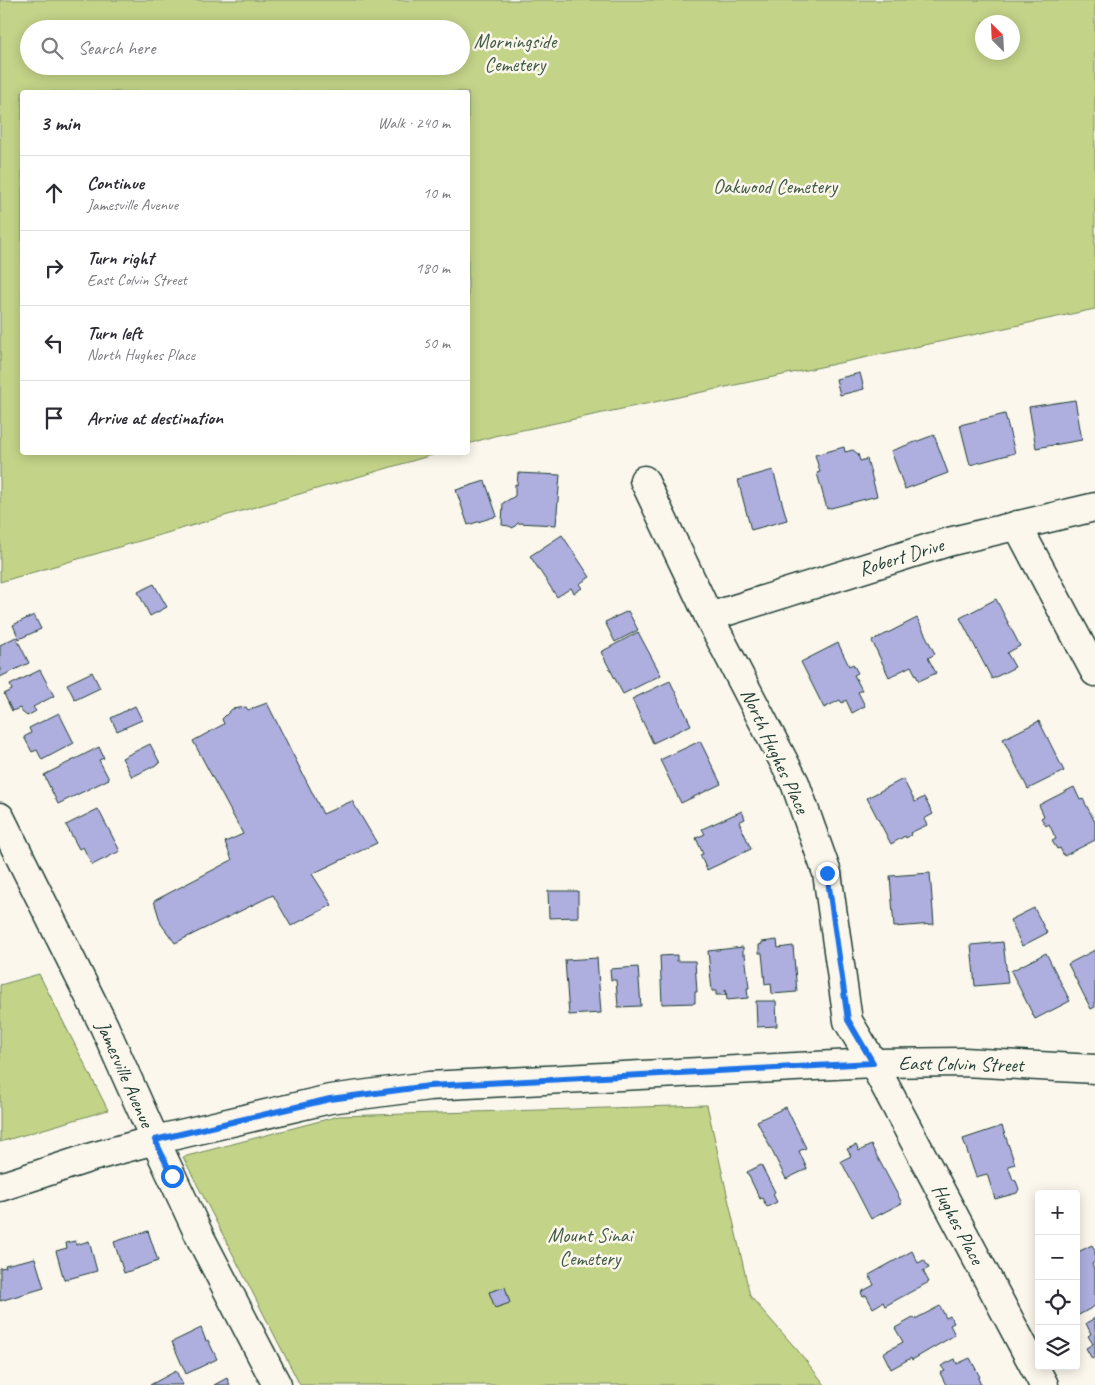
<!DOCTYPE html>
<meta charset="utf-8">
<style>
:root{--surface:#fff;--page:#f7f7f7;--text:#2b2b33;--muted:#7c7c81;--line:#e1e1e2}
body{margin:0;font-family:Caveat,sans-serif;background:var(--page);color:var(--text)}
.controls{position:absolute;right:15px;bottom:15px;display:grid;overflow:hidden;border-radius:5px;box-shadow:0 2px 12px #0003}
.controls button{width:45px;height:45px;display:grid;place-items:center;padding:0;border:0;border-bottom:1px solid var(--line);background:var(--surface);color:var(--text);font:25px sans-serif}
.compass{position:absolute;left:975px;top:15px;width:45px;height:45px;border-radius:50%;background:var(--surface);box-shadow:0 2px 12px #0003;rotate:336deg}
.stop{position:absolute;width:15px;height:15px;margin:-11px;border:4px solid #1a73e8;border-radius:50%;background:#fff}
.stop.end{background:#1a73e8;border-color:#fff;box-shadow:0 1px 5px #0008}
.list{margin:0;padding:0;list-style:none}
h2{display:flex;justify-content:space-between;align-items:center;height:65px;margin:0;padding:0 20px;font-size:21px}
h2 small{font-size:16px;font-weight:400;color:var(--muted)}
.list li{display:grid;grid-template-columns:32px 1fr auto;gap:15px;align-items:center;box-sizing:border-box;height:75px;padding:0 20px;border-top:1px solid var(--line)}
.list b{display:block;font-size:19px;white-space:nowrap}
.list p{margin:0;font-size:16px;white-space:nowrap;color:var(--muted)}
.list em{font-size:16px;font-style:normal;color:var(--muted)}
.icon{flex:none;width:28px;height:28px;fill:none;stroke:currentColor;stroke-width:2;stroke-linecap:round;stroke-linejoin:round}
.map{position:relative;flex:none;width:1095px;height:1385px;overflow:hidden}
.search{position:absolute;background:var(--surface);box-shadow:0 2px 12px #0003;left:20px;top:20px;width:450px;height:55px;display:flex;align-items:center;gap:12px;box-sizing:border-box;padding:0 18px;border-radius:28px;color:var(--muted);font-size:19px}
.panel{position:absolute;background:var(--surface);box-shadow:0 2px 12px #0003;left:20px;top:90px;width:450px;height:365px;border-radius:5px}
.map>svg:first-child{display:block}
</style>
<div class="map">
<svg width="1095" height="1385" viewBox="0 0 1095 1385">
<rect width="100%" height="100%" fill="#fbf7ec"/>
<filter id="ink" filterUnits="userSpaceOnUse"><feTurbulence type="fractalNoise" baseFrequency=".02" numOctaves="2"/><feDisplacementMap in="SourceGraphic" scale="10" xChannelSelector="R" yChannelSelector="G"/><feConvolveMatrix kernelMatrix="1 2 1 2 8 2 1 2 1" color-interpolation-filters="sRGB"/></filter>
<g filter="url(#ink)">
<g fill="#c3d388" stroke="#71885e" fill-rule="evenodd">
<path d="M 0,0 L 1095,0 L 1095,309 L 494,436 L 468,444 L 468,92 L 22,92 L 22,452 L 439,453 L 0,582 ZM 1012,22 L 1012,52 L 982,52 L 982,22 ZM 29,29 L 461,29 L 461,66 L 29,66 Z"/>
<polygon points="39,974 108,1110 0,1142 0,985"/>
<polygon points="707,1105 750,1296 799,1352 825,1385 300,1385 183,1157 339,1116"/>
</g>
<g fill="#aeaedf" stroke="#1f3d34">
<polygon points="860,373 864,389 840,395 836,379"/>
<polygon points="1075,400 1082,440 1036,448 1029,407"/>
<polygon points="1005,414 1015,453 970,465 960,425"/>
<polygon points="934,435 948,473 905,489 891,451"/>
<polygon points="844,447 845,452 853,450 858,454 860,461 867,459 877,496 827,509 817,473 820,472 815,455"/>
<polygon points="773,470 787,520 751,530 738,480"/>
<polygon points="518,473 560,475 556,525 518,523 513,528 509,526 502,525 503,503 515,496 515,484 517,485"/>
<polygon points="485,481 497,516 468,525 456,490"/>
<polygon points="562,535 590,577 579,584 582,588 574,593 571,588 557,597 530,556"/>
<polygon points="154,584 167,607 150,616 138,592"/>
<polygon points="996,599 1020,646 1007,653 1015,667 992,679 960,618"/>
<polygon points="628,611 638,630 615,642 605,622"/>
<polygon points="34,615 41,629 19,639 13,625"/>
<polygon points="917,618 935,654 928,658 936,673 919,681 911,666 889,677 872,641"/>
<polygon points="638,632 661,675 623,694 601,652"/>
<polygon points="16,637 29,663 0,677 0,645"/>
<polygon points="838,643 849,666 853,664 858,673 854,675 862,690 858,692 865,706 852,713 846,700 842,703 840,700 824,708 801,662"/>
<polygon points="40,670 54,696 33,707 36,711 27,716 22,712 20,708 12,711 4,694 12,690 10,685"/>
<polygon points="92,672 100,688 75,700 67,684"/>
<polygon points="670,681 691,725 653,743 632,699"/>
<polygon points="267,703 323,814 352,801 377,843 312,874 332,905 291,926 273,895 175,943 161,924 154,901 232,860 225,842 243,834 193,741 224,724 222,719 232,709 246,707 248,710"/>
<polygon points="135,706 142,720 117,731 111,718"/>
<polygon points="59,713 74,743 42,760 37,750 32,752 24,737 31,733 29,728"/>
<polygon points="1039,721 1064,771 1028,789 1003,739"/>
<polygon points="700,741 721,784 681,803 660,760"/>
<polygon points="150,744 160,763 132,777 122,758"/>
<polygon points="99,747 104,758 99,760 109,779 58,804 44,775"/>
<polygon points="903,779 915,802 924,797 933,814 924,819 927,825 910,833 911,835 906,838 905,836 891,844 867,798"/>
<polygon points="1074,787 1080,800 1083,799 1095,822 1095,840 1064,856 1060,848 1057,849 1052,841 1056,839 1049,824 1046,826 1041,818 1044,816 1039,805"/>
<polygon points="98,809 120,851 92,865 83,847 79,849 66,825"/>
<polygon points="742,811 745,819 739,822 751,849 707,870 700,855 703,854 696,838 705,834 702,829"/>
<polygon points="930,873 934,924 894,927 890,876"/>
<polygon points="548,891 578,891 578,917 549,918"/>
<polygon points="1034,908 1047,933 1022,946 1010,920"/>
<polygon points="777,940 778,948 793,946 797,992 772,994 771,983 765,984 762,953 759,953 759,945 762,944 762,942"/>
<polygon points="1003,942 1008,983 975,986 971,945"/>
<polygon points="743,947 743,955 745,954 749,988 747,988 748,998 727,1000 726,990 725,990 726,995 716,995 716,991 712,991 708,951"/>
<polygon points="1095,950 1095,1007 1091,1009 1068,964"/>
<polygon points="1046,953 1070,1001 1035,1019 1011,971"/>
<polygon points="677,955 677,961 695,961 697,992 695,992 695,1003 662,1004 660,956"/>
<polygon points="597,958 601,1013 569,1015 565,960"/>
<polygon points="638,967 641,1006 618,1007 616,980 611,980 610,969"/>
<polygon points="756,1001 776,1001 777,1026 757,1027"/>
<polygon points="786,1107 806,1148 799,1151 807,1169 786,1179 757,1121"/>
<polygon points="1002,1126 1015,1164 1008,1166 1013,1180 1016,1181 1019,1189 1017,1193 995,1199 987,1174 976,1177 963,1139"/>
<polygon points="856,1145 859,1151 871,1145 902,1203 871,1219 841,1161 851,1156 847,1149"/>
<polygon points="761,1165 775,1192 773,1194 777,1202 767,1207 762,1198 760,1199 747,1172"/>
<polygon points="148,1231 158,1261 124,1273 114,1242"/>
<polygon points="75,1241 76,1245 89,1241 97,1271 64,1280 56,1251 67,1248 66,1243"/>
<polygon points="1092,1245 1095,1250 1095,1262 1092,1264 1095,1271 1095,1306 1077,1316 1076,1313 1076,1253"/>
<polygon points="912,1251 918,1263 924,1260 929,1268 923,1271 929,1282 885,1306 883,1302 873,1308 866,1295 863,1297 861,1292 874,1285 869,1275"/>
<polygon points="35,1258 44,1288 0,1301 0,1268 6,1267 5,1265"/>
<polygon points="505,1287 510,1303 495,1308 489,1292"/>
<polygon points="940,1306 946,1318 950,1316 954,1323 950,1325 955,1335 912,1360 911,1358 891,1369 883,1353 903,1342 895,1328 913,1318 915,1319"/>
<polygon points="1095,1318 1095,1357 1092,1359 1086,1348 1093,1344 1088,1336 1091,1334 1086,1323"/>
<polygon points="201,1328 206,1341 208,1340 217,1359 186,1374 172,1342"/>
<polygon points="970,1358 980,1377 978,1378 981,1385 946,1385 940,1373 945,1371 941,1366 955,1359 957,1364"/>
<polygon points="176,1371 183,1385 150,1385"/>
<polygon points="227,1378 230,1385 214,1385"/>
</g>
<g fill="none" stroke-linecap="round" stroke-linejoin="round">
<g stroke="#1f3d34" stroke-width="31">
<g id="street">
<polyline points="644,480 709,617 795,783 827,873 848,1021 873,1063 1044,1385"/>
<polyline points="1017,525 1095,672"/>
<polyline points="709,617 948,542 1095,507"/>
<polyline points="0,817 104,1026 155,1140"/>
</g>
</g>
<g stroke="#1f3d34" stroke-width="31">
<g id="secondary">
<polyline points="155,1140 201,1239 277,1385"/>
<polyline points="0,1187 92,1157 155,1140 330,1099 429,1086 873,1063 964,1062 1095,1069"/>
</g>
</g>
<use href="#street" stroke="#fbf7ec" stroke-width="28"/>
<use href="#secondary" stroke="#fbf7ec" stroke-width="28"/>
</g>
</g>
<g fill="none" stroke-linecap="round" stroke-linejoin="round" filter="url(#ink)">
<polyline stroke="#1a73e8" stroke-width="6" points="172,1176 155,1140 330,1099 429,1086 873,1063 848,1020 827,873"/>
</g>
<g text-anchor="middle" dominant-baseline="central" stroke-width="5" stroke-linejoin="round" paint-order="stroke">
<g font-size="20" fill="#405b45" stroke="#fbf7ec">
<text x="515" y="41">Morningside<tspan x="515" dy="23">Cemetery</tspan></text>
<text x="775" y="186">Oakwood Cemetery</text>
<text x="590" y="1235">Mount Sinai<tspan x="590" dy="23">Cemetery</tspan></text>
</g>
<g font-size="20" fill="#1f3d34" stroke="#fbf7ec">
<text transform="translate(901 557) rotate(-17)">Robert Drive</text>
<text transform="translate(775 751) rotate(65)">North Hughes Place</text>
<text transform="translate(961 1064) rotate(1)">East Colvin Street</text>
<text transform="translate(125 1074) rotate(66)">Jamesville Avenue</text>
<text transform="translate(958 1224) rotate(62)">Hughes Place</text>
</g>
</g>
</svg>
<div class="controls">
<button>+</button>
<button>−</button>
<button><svg class="icon" aria-label="locate" viewBox="0 0 24 24"><circle cx="12" cy="12" r="6"/><path d="M12 2v4M12 18v4M2 12h4M18 12h4"/></svg></button>
<button><svg class="icon" aria-label="layers" viewBox="0 0 24 24"><path d="M12 4l9 5-9 5-9-5zM3 14l9 5 9-5"/></svg></button>
</div>
<svg class="compass" viewBox="-18 -18 36 36"><path d="M0-13l5 13h-10z" fill="#e53935"/><path d="M0 13l5-13h-10z" fill="#7c7c81"/></svg>
<div class="stop" style="left:172px;top:1176px"></div>
<div class="stop end" style="left:827px;top:873px"></div>
<div class="search"><svg class="icon" aria-label="search" viewBox="0 0 24 24"><circle cx="10" cy="10" r="6"/><path d="M15 15l6 6"/></svg>Search here</div>
<section class="panel">
<h2>3 min<small>Walk · 240 m</small></h2>
<ul class="list">
<li><svg class="icon" aria-label="ahead" viewBox="0 0 24 24"><path d="M12 20V5M6 11l6-6 6 6"/></svg><div><b>Continue</b><p>Jamesville Avenue</p></div><em>10 m</em></li>
<li><svg class="icon" aria-label="right" viewBox="0 0 24 24"><path d="M7 20v-9h11M14 6l5 5-5 5"/></svg><div><b>Turn right</b><p>East Colvin Street</p></div><em>180 m</em></li>
<li><svg class="icon" aria-label="left" viewBox="0 0 24 24"><path d="M17 20v-9H6M10 6l-5 5 5 5"/></svg><div><b>Turn left</b><p>North Hughes Place</p></div><em>50 m</em></li>
<li><svg class="icon" aria-label="arrive" viewBox="0 0 24 24"><path d="M6 21V4h12l-3 4 3 4H6"/></svg><div><b>Arrive at destination</b></div></li>
</ul>
</section>
</div>
